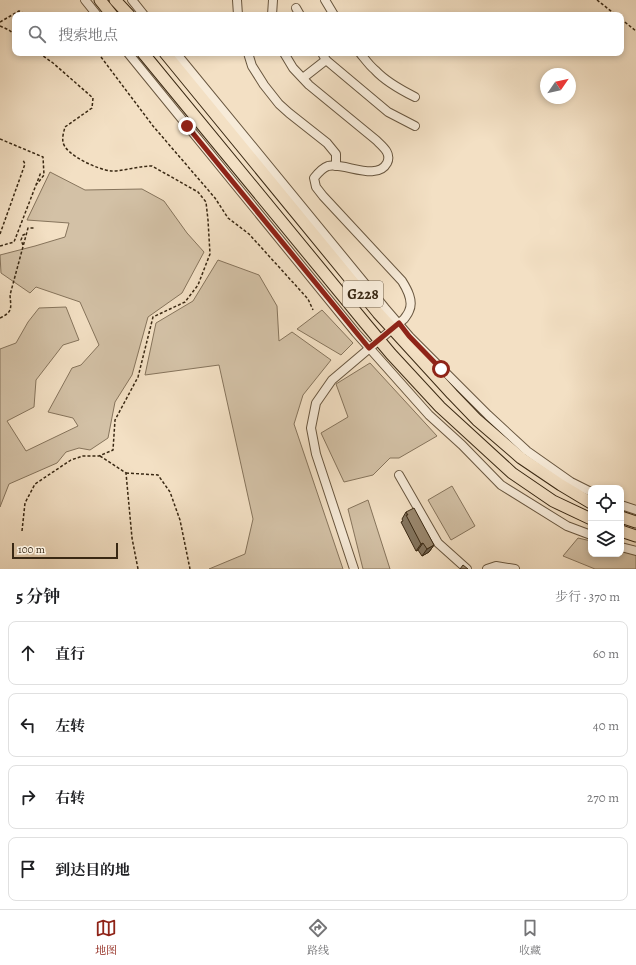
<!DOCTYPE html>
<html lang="zh">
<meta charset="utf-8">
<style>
:root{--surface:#fff;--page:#f2f2f2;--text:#202124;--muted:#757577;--line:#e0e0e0;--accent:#8f2418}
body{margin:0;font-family:Alegreya,"Noto Serif SC",serif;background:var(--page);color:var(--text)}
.controls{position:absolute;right:12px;bottom:12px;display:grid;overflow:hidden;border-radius:8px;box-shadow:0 2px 6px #0003}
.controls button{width:36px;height:36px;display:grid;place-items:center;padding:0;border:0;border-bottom:1px solid var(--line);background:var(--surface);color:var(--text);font:20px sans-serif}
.compass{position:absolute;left:540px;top:68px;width:36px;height:36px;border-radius:50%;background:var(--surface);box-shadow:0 2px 6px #0003;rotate:56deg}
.scale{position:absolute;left:12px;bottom:10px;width:106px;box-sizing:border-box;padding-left:4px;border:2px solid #392813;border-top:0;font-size:11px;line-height:14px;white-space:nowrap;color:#392813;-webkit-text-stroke:3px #f7ebd9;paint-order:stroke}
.stop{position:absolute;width:12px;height:12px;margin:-9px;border:3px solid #8f2418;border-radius:50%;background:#fff}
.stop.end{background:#8f2418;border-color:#fff;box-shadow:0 1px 4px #0008}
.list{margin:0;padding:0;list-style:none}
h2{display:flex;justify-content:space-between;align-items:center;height:52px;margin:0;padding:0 16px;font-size:17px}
h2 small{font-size:13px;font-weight:400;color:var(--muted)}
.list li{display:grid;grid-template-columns:26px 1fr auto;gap:12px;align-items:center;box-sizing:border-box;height:64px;margin:0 8px 8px;padding:0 8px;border:1px solid var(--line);border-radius:8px}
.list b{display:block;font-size:15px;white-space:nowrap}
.list em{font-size:13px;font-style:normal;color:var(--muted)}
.icon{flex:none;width:22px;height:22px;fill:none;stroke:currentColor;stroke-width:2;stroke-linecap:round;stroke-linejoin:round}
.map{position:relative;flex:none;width:636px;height:569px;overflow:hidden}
.search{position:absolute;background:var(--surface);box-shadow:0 2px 6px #0003;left:12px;right:12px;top:12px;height:44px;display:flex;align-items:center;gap:10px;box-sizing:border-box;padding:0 14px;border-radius:8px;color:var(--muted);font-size:15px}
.sheet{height:340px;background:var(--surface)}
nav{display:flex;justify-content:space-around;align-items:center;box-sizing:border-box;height:56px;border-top:1px solid var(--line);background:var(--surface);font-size:11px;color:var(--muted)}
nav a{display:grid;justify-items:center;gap:2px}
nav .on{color:var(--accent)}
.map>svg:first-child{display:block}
</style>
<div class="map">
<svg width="636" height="569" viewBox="0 0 636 569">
<rect width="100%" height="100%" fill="#f3e0c4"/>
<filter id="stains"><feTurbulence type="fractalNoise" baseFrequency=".005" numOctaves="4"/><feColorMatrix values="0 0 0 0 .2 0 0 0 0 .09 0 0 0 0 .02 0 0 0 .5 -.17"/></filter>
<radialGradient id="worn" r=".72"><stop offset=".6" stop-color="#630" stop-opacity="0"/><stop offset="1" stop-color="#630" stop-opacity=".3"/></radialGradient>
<g fill="#d3c1a6" stroke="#86745c">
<polygon points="50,172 85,190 142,189 164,201 187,233 204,252 182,293 148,317 132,375 115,402 108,438 90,450 79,448 66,452 57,463 9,484 0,507 0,349 16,343 28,322 39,308 66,307 79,340 63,345 36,380 34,407 7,421 26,451 78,426 73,418 48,412 72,368 81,365 99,345 80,302 36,287 30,293 1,273 0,255 35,246 65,237 69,223 27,220"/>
<polygon points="218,260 259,275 277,306 279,341 292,332 331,360 303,395 294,424 343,569 209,569 245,554 253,519 219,365 145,375 156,323 193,301"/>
<polygon points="322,310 353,343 341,355 297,329"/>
<polygon points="370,363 437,436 399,458 390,458 373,475 344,482 321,433 348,417 336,384"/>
<polygon points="452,486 475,526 451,540 428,500"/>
<polygon points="368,500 390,569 363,569 348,509"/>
<polygon points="578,538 591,541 591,554 621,554 621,549 636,554 636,569 595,569 563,556"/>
</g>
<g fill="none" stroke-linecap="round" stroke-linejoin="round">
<g stroke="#68563f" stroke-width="10">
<g id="minor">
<polyline points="85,0 97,15"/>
<polyline points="132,0 144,15"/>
<polyline points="237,0 238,15"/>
<polyline points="325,0 334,15"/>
<polyline points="296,8 300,15"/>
<polyline points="272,15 273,0"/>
<polyline points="128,53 356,333 429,415 462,445 501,485 567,526 591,535"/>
<polyline points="176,53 385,308 410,337 488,415 527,451 571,482 591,492"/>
<polyline points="248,53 252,66 264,85 279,104 289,113 327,143 336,154 336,166"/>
<path d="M 284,53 L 293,68 L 309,85 L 376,140 C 382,146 392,153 387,163 C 377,182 344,162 328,166 C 322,168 318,173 314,178 L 316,187 L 323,196 L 402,281 C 407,289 414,301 409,311 C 408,314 406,316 404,319 L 332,380 L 316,403 L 311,428 L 316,454 L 354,569"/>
<polyline points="322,53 326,60 388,112 415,126"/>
<path d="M 360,53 C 365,59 369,65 375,70 C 386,82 401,90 415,97"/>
<polyline points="303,78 326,60"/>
<polyline points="399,475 438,543 467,569"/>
<polyline points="621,505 636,510"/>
<polyline points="621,547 636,551"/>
<polyline points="487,569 496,566 515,569"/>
</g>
</g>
<g stroke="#392813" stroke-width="13">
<g id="highway">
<polyline points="100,0 112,15"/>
<polyline points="115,0 129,15"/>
<polyline points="143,53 365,323 391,354 440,407 512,473 553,501 591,519"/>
<polyline points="165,53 378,313 452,394 477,420 521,458 561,485 591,503"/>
<polyline points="621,517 636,522"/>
<polyline points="621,531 636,536"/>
</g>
</g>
<g stroke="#392813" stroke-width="1.5" stroke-dasharray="3 2" stroke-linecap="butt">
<polyline points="597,0 616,15"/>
<polyline points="621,19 636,31"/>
<polyline points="0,22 19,11 27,15"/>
<polyline points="0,26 9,30 15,35"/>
<polyline points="98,53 153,126 215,198 228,218 249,234 308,299 313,310"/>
<polyline points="0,139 43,157 44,175 37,184"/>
<polyline points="0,234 25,164 23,160"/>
<polyline points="23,245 21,240 23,235 26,234"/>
<polyline points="0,246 14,242 41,172"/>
<path d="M 0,318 C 13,312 11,308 10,295 L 28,228 L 35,228"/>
<polyline points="100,456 126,473 132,538 138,569"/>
<polyline points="126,473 158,475 170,492 180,520 190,569"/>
<path d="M 22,531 L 25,503 L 35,484 L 71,460 L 83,456 L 99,456 L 113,450 L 115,420 L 138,377 L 153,317 L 185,302 L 198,285 L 210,254 L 208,220 L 206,202 L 198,192 L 152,166 C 138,166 125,171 111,171 C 99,170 65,155 63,142 C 62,137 64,131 65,127 L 92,108 L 93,98 L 53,63 L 39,53"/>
</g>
<use href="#minor" stroke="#f7ebd9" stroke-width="8"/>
<use href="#highway" stroke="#f3e0c4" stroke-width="11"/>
</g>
<polygon fill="#84755f" stroke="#392813" points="406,512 434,545 429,552 422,556 418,550 416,551 401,522 403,521 402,519"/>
<g fill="#6c5f4e" stroke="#392813">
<polygon points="423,543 418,550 416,551 421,544"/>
<polygon points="434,545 429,552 422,556 427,549"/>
</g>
<g fill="#9a886f" stroke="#392813">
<polygon points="414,508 434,545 427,549 423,543 421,544 406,515 408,515 406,512"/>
<polygon points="463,565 468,569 460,569"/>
</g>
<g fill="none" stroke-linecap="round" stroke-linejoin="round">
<polyline stroke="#8f2418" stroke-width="5" points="187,126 369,348 399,323 409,336 441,369"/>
</g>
<g text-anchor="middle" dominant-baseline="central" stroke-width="3.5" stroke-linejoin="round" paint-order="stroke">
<rect fill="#f7ebd9" stroke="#72624e" stroke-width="1" x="343" y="281" width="40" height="26" rx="3"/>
<g font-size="15" font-weight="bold" fill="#392813">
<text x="363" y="294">G228</text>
</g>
</g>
<rect width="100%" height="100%" filter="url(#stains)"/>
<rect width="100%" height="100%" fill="url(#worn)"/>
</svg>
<div class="controls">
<button><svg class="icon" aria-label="locate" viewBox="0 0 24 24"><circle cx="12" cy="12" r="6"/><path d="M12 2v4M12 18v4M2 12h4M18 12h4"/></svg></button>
<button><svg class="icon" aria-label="layers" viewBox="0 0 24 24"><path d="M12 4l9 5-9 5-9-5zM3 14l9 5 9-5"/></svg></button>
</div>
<svg class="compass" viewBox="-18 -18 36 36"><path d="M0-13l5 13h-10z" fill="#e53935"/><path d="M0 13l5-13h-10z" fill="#757577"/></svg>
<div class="scale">100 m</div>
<div class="stop" style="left:441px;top:369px"></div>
<div class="stop end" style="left:187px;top:126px"></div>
<div class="search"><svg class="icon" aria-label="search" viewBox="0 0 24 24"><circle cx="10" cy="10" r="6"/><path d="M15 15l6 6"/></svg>搜索地点</div>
</div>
<section class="sheet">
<h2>5 分钟<small>步行 · 370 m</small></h2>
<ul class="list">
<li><svg class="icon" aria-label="ahead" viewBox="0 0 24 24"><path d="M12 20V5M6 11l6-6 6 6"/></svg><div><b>直行</b></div><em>60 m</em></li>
<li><svg class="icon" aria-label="left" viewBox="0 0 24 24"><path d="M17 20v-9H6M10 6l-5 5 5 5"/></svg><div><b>左转</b></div><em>40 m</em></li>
<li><svg class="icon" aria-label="right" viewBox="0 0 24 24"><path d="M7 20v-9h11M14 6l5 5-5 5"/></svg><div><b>右转</b></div><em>270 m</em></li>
<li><svg class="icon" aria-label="arrive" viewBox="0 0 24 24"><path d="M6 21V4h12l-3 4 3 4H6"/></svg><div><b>到达目的地</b></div></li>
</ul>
</section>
<nav>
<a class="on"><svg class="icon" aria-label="map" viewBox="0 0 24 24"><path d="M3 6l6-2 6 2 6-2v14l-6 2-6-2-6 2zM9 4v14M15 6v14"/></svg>地图</a>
<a><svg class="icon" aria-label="directions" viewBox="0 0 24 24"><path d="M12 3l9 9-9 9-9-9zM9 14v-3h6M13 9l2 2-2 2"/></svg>路线</a>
<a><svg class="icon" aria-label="saved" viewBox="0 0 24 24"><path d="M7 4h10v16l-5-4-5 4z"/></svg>收藏</a>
</nav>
